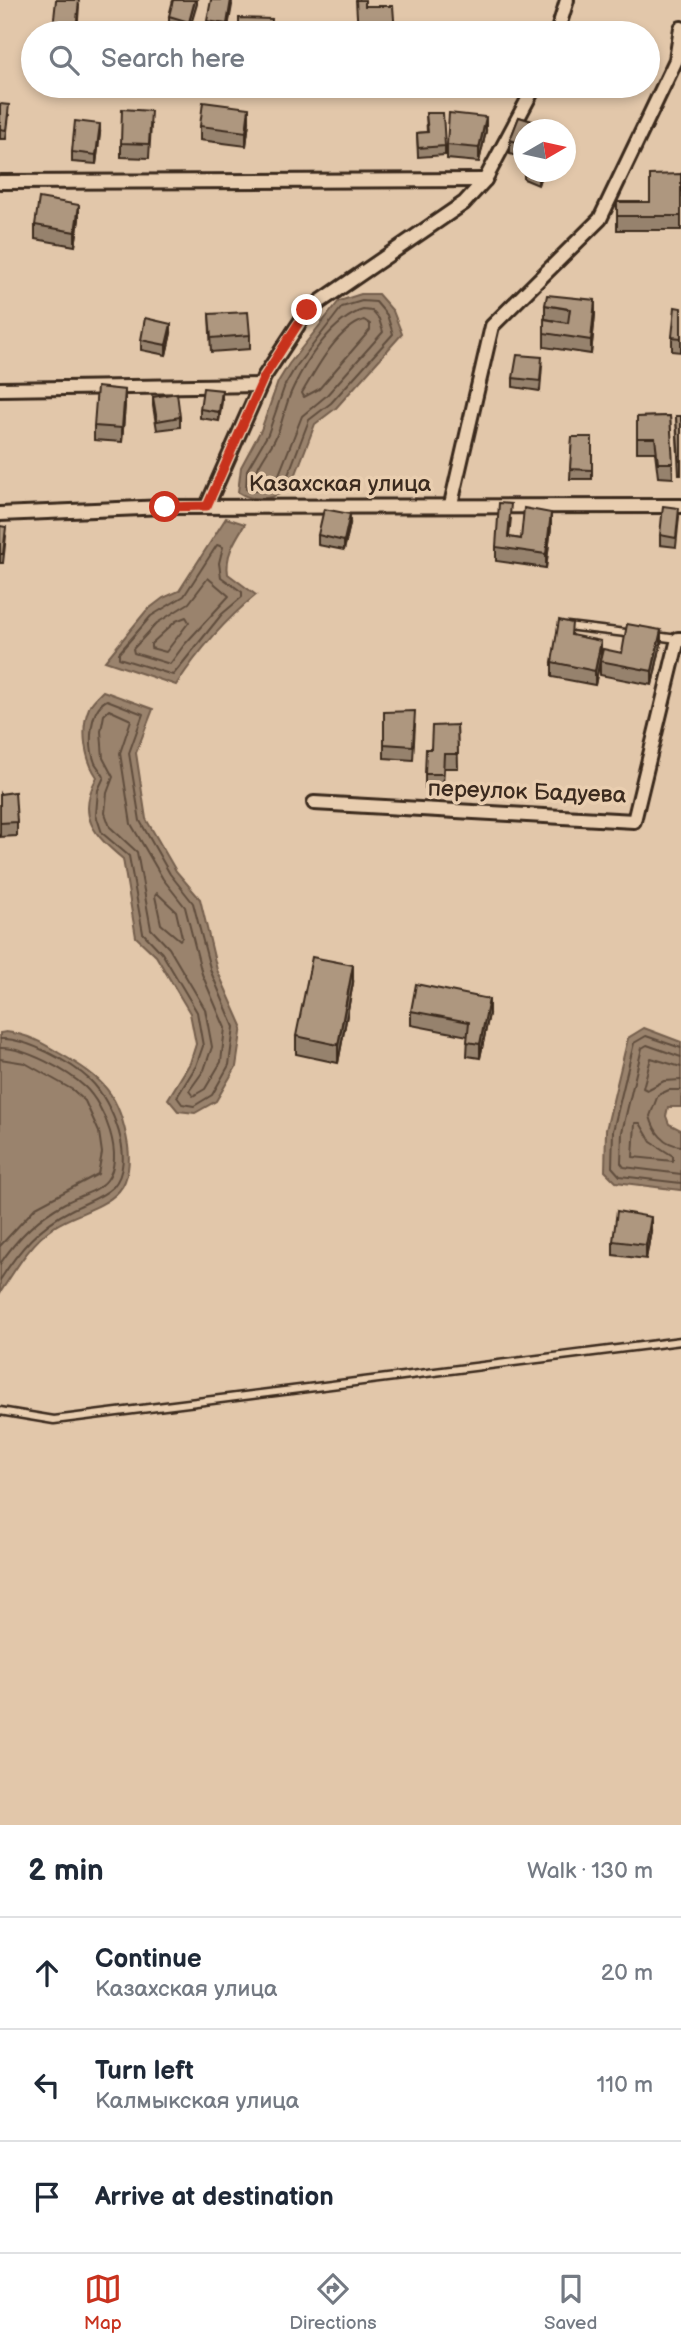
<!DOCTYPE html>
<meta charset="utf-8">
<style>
:root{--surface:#fff;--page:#f6f6f7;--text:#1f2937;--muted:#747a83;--line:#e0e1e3;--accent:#c8321e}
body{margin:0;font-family:"Balsamiq Sans",sans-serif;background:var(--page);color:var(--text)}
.compass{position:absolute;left:513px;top:119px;width:63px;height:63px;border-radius:50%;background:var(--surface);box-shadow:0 4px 10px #0003;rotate:81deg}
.stop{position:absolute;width:21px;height:21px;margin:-16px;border:5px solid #c8321e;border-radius:50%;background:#fff}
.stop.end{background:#c8321e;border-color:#fff;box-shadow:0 2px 7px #0008}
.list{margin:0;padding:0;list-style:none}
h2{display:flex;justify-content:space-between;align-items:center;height:91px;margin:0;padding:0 28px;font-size:30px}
h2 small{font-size:23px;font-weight:400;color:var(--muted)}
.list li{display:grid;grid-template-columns:46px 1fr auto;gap:21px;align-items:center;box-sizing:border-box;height:112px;padding:0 28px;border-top:2px solid var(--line)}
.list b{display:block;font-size:26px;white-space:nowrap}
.list p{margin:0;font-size:23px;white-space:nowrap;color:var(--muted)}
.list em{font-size:23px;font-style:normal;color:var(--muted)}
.icon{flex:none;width:38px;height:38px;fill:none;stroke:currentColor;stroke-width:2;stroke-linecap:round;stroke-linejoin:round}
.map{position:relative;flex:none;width:681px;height:1825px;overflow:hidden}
.search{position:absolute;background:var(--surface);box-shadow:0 4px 10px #0003;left:21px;right:21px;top:21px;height:77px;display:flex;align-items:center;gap:18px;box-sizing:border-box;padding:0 24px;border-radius:38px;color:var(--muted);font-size:26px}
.sheet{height:427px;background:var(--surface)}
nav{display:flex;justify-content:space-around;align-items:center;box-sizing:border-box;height:98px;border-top:2px solid var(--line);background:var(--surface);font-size:19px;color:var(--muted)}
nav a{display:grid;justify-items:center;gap:4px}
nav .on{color:var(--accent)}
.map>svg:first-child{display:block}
</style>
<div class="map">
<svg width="681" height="1825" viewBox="0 0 681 1825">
<rect width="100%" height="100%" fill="#e2c7aa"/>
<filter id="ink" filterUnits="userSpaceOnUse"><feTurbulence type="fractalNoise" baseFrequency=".0143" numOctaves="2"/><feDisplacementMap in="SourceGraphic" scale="14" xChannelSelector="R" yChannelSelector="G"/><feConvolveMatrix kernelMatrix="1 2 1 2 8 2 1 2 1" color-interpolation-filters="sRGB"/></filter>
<g filter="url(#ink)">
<g fill="#9a836d" stroke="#745f4d" stroke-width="2">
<path d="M 361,294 L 378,294 L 393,311 L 402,334 L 336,408 L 315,424 L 291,487 C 276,499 254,503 238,492 L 241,467 L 261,430 L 278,382 L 289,364 L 339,301 Z"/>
<path d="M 226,518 L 245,524 C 235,540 225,555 228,574 L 256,595 C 224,621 199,650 176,685 L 105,661 L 146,611 L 163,598 L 179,591 Z"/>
<path d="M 103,691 L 153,709 L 136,753 L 146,819 L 176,871 L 200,899 L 217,970 L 242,1026 L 236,1067 L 216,1101 L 195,1113 L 178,1111 L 168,1099 L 190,1063 L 196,1044 L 190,1013 L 156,956 L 136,937 L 123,859 C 94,835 76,816 97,777 C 85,760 80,729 89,708 C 91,702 98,696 103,691 Z"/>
<polygon points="644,1028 681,1042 681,1107 668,1107 666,1116 669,1124 681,1130 681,1190 616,1182 605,1171 606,1130 628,1038"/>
<path d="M 6,1032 C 27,1034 41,1042 59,1053 C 103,1078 120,1094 128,1146 C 130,1160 129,1180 119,1191 C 103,1209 73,1214 54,1227 C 30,1243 15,1270 0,1293 L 0,1033 Z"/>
</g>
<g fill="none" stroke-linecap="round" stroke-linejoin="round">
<g stroke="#614e3e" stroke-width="2">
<polygon points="362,301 376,302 387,315 393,334 331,403 309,420 285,483 269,492 246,489 247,470 268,434 285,385 295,368 342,307"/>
<path d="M 363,310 L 372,311 L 379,319 L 383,332 L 326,396 L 302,416 L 278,477 L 268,483 L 256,481 C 253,469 269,451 275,439 C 283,423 285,404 293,388 C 306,360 333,319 363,310 Z"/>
<path d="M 364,320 L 370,324 L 370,330 L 319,389 L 304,397 L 302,393 C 316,369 337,329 364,320 Z"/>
<polygon points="217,545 223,547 219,563 221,577 242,592 242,597 222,614 173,675 119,658 119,653 151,616 184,596"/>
<polygon points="208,578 229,596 184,645 170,664 134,653 133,649 157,623 189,603"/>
<polygon points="186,617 189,622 166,652 151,648 151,644 176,621"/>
<path d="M 107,700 L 143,714 L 129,753 L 140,821 L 170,874 L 193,903 L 211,972 L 234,1027 L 229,1065 L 212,1095 L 194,1106 L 182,1104 L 177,1097 L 196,1066 L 203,1046 L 197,1012 L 162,953 L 143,933 L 129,856 L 102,833 L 96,815 L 98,790 L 104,777 C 102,772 98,768 95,763 C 88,745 89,709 107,700 Z"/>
<polygon points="109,710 131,720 120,753 131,824 163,879 185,907 202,974 225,1028 221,1062 205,1089 193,1096 189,1091 204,1070 212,1047 205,1009 169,948 151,929 137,852 110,827 105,813 107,793 113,777 103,758 101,731 104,715"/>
<polygon points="157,893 176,911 182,937 180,940 161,924 155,896"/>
<path d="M 0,1039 C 25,1037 72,1063 90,1080 C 112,1101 137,1161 113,1187 C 102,1198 84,1203 71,1210 C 39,1226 19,1250 0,1280"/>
<path d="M 0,1048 C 24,1047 68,1071 85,1087 C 104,1105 125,1156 107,1180 C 98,1192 78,1196 65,1203 C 37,1218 17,1238 0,1264"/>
<polyline points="681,1048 646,1036 634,1043 613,1131 612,1167 620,1176 681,1183"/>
<polyline points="681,1057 647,1045 642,1048 622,1132 621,1163 624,1167 681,1174"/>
<polyline points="0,1059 25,1063 73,1090 85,1101 99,1132 102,1153 98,1174 36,1207 0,1246"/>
<polyline points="681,1067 651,1058 643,1088 647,1090 664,1081 681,1080"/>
<path d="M 681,1090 L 669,1090 L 658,1095 L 650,1116 C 654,1132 664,1145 681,1146"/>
<polygon points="635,1123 640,1123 651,1142 673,1156 673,1161 633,1157"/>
</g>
<g stroke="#3b2a1e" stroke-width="11">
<g id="service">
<polyline points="567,626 634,634"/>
<polyline points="655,636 678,639"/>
<polyline points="0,1411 54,1420 681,1341"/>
</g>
</g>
<g stroke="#3b2a1e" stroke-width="18">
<g id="minor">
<polyline points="557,33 567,0"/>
<polyline points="0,182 485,180"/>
<polyline points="0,389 260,385"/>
<polyline points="451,504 492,326 600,219 676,60 681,28"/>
<polyline points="207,506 264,377 308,310 464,203 485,180 535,86"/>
<polyline points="0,514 165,507 681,506"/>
<polyline points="314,803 634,821 678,639 681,639"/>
</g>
</g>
<use href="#service" stroke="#e9ceb0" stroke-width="6"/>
<use href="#minor" stroke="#e9ceb0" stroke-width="12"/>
</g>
<g fill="#96826d" stroke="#3b2a1e" stroke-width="2">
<polygon points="197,0 189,31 169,26 169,16"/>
<polygon points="232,0 227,33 207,30 207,21"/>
<polygon points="79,6 77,33 53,33 53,28"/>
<polygon points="0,104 9,115 6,139 0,139"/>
<polygon points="426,113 445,146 445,155 418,157 417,133 427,132"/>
<polygon points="519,117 551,127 551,130 523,130 523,158 510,154 510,140"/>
<polygon points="249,122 246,146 200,140 200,126"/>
<polygon points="151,125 149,158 121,157 121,143"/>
<polygon points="486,131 479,162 447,159 447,145"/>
<polygon points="100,133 96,164 72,162 72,152"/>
<polygon points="524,172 542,172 538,185 524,179"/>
<polygon points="681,174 681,230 617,230 617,202 650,202"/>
<polygon points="79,219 75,246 35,239 35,225"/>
<polygon points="545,305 595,314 591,354 544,347 544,319 563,322 545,319"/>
<polygon points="681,308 681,352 672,351 672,337"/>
<polygon points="209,314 250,335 250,349 211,352"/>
<polygon points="171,333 166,355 141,350 141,340"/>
<polygon points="542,366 540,391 513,387 513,378"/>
<polygon points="153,397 180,417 180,427 157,430 153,406"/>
<polygon points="222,400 219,421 200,418 200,409"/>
<polygon points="125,404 122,442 94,440 94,426"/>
<polygon points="670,416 673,478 658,477 655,452 637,452 637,417"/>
<polygon points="676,416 681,416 681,475 679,475"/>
<polygon points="572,437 592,437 592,479 570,479"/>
<polygon points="679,517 676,547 660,545 660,535"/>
<polygon points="511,518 509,537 521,539 551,527 546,568 496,561 496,547"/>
<polygon points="350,524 344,550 318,545 318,535"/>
<polygon points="0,526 6,536 3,563 0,563"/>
<polygon points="572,635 601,655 595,685 552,677 552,662"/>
<polygon points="661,644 652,685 600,675 600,661 622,653"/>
<polygon points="384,712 415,725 413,760 384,758"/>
<polygon points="457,725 458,768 444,768 443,788 425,788 425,774 431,749"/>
<polygon points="0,794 17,822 17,836 0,837"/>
<polygon points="353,983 338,1063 296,1054 296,1036"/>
<polygon points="411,1011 489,1014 480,1058 467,1056 468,1036 411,1025"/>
<polygon points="651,1231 646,1259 613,1255 613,1241"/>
</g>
<g fill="#7a6a59" stroke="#3b2a1e" stroke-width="2">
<polygon points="195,0 197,0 197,4 189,31 189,22"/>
<polygon points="231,0 232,5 227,33 227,24"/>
<polygon points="249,108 249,122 246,146 246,132"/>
<polygon points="486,117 486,131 479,162 479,148"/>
<polygon points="100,124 100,133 96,164 96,155"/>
<polygon points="538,172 542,172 538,185"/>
<polygon points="79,205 79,219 75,246 75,232"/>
<polygon points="595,300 595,314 591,354 591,340"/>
<polygon points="171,324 171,333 166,355 166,345"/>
<polygon points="125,390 125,404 122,442 122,428"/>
<polygon points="222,390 222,400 219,421 219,412"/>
<polygon points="551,513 551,527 546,568 546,554"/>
<polygon points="350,514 350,524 344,550 344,541"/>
<polygon points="661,630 661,644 652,685 652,671"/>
<polygon points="601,641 601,655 595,685 595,671"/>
<polygon points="353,965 353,983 338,1063 338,1045"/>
<polygon points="489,999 489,1014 480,1058 480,1044"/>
<polygon points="651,1217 651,1231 646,1259 646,1245"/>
</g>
<g fill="#ae977f" stroke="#3b2a1e" stroke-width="2">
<polygon points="56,0 79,0 76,30 53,28"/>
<polygon points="173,0 195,0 189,22 169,16"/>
<polygon points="211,0 231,0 227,24 207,21"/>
<polygon points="356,0 365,0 365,6 393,6 395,33 358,33"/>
<polygon points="239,18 272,19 271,33 239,33"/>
<polygon points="203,102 249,108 246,132 200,126"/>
<polygon points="0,104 9,105 6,130 0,129"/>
<polygon points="122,109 151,111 149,144 121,143"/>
<polygon points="426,113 443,113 445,146 418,148 417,133 428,132"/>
<polygon points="449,113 486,117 479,148 447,145"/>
<polygon points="519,117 551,127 550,130 523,130 523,144 510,140"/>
<polygon points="75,121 100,124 96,155 72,152"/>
<polygon points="681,174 681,216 617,216 617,202 650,202 650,175"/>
<polygon points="39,198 79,205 75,232 35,225"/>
<polygon points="547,295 595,300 591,340 544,333 544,319 568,323 570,309 545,305"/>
<polygon points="675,307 681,308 681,338 672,337"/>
<polygon points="248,312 250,335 211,338 209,314"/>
<polygon points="145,318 171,324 166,345 141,340"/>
<polygon points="517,355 542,357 540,381 513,378"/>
<polygon points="97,387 125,390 122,428 94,426"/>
<polygon points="203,388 222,390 219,412 200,409"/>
<polygon points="177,393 180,417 157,421 153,397"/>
<polygon points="670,416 673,463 658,463 655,438 637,438 637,417"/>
<polygon points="676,416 681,416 681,461 679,461"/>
<polygon points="572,437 592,437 592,470 570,469"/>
<polygon points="499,503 511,504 508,537 521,539 524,508 551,513 546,554 496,547"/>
<polygon points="663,506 679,508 676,538 660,535"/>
<polygon points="324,509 350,514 344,541 318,535"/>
<polygon points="0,526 6,527 3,554 0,554"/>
<polygon points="559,620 572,623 571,635 601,641 595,671 552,662"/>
<polygon points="627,624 661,630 652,671 600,661 603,649 622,653"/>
<polygon points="415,711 413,746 384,744 384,712"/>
<polygon points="457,725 458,754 444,754 443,774 425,774 426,749 431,749 432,726"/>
<polygon points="15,792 17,822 0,823 0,794"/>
<polygon points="312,957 353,965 338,1045 296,1036"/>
<polygon points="416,984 489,999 480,1044 467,1042 469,1022 411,1011"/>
<polygon points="617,1211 651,1217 646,1245 613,1241"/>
</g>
</g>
<g fill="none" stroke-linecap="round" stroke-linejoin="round" filter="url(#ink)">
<polyline stroke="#c8321e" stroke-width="9" points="165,507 207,506 264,377 307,310"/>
</g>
<g text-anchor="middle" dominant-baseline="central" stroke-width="7" stroke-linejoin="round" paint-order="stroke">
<g font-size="23" fill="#3b2a1e" stroke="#e9ceb0">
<text x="340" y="484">Казахская улица</text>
<text transform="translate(527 792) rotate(2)">переулок Бадуева</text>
</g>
</g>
</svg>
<svg class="compass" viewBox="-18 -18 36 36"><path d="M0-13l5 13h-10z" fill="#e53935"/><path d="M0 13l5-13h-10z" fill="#747a83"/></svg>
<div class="stop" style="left:165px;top:507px"></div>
<div class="stop end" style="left:307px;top:310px"></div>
<div class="search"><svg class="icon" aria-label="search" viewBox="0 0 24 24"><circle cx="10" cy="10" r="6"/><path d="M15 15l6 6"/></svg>Search here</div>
</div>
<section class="sheet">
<h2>2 min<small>Walk · 130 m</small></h2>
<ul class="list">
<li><svg class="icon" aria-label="ahead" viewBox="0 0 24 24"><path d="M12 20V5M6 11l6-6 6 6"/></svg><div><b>Continue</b><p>Казахская улица</p></div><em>20 m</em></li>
<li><svg class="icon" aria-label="left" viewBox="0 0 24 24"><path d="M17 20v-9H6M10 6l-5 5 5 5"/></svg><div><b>Turn left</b><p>Калмыкская улица</p></div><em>110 m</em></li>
<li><svg class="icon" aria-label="arrive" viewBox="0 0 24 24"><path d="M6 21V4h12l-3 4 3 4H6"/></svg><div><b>Arrive at destination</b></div></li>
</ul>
</section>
<nav>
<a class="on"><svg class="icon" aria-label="map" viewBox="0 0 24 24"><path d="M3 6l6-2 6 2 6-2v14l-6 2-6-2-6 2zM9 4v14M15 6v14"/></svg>Map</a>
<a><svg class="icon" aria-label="directions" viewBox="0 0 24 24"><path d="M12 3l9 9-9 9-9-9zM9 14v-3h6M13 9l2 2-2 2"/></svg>Directions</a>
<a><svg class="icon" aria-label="saved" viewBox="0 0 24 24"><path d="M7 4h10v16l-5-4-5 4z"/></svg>Saved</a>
</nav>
